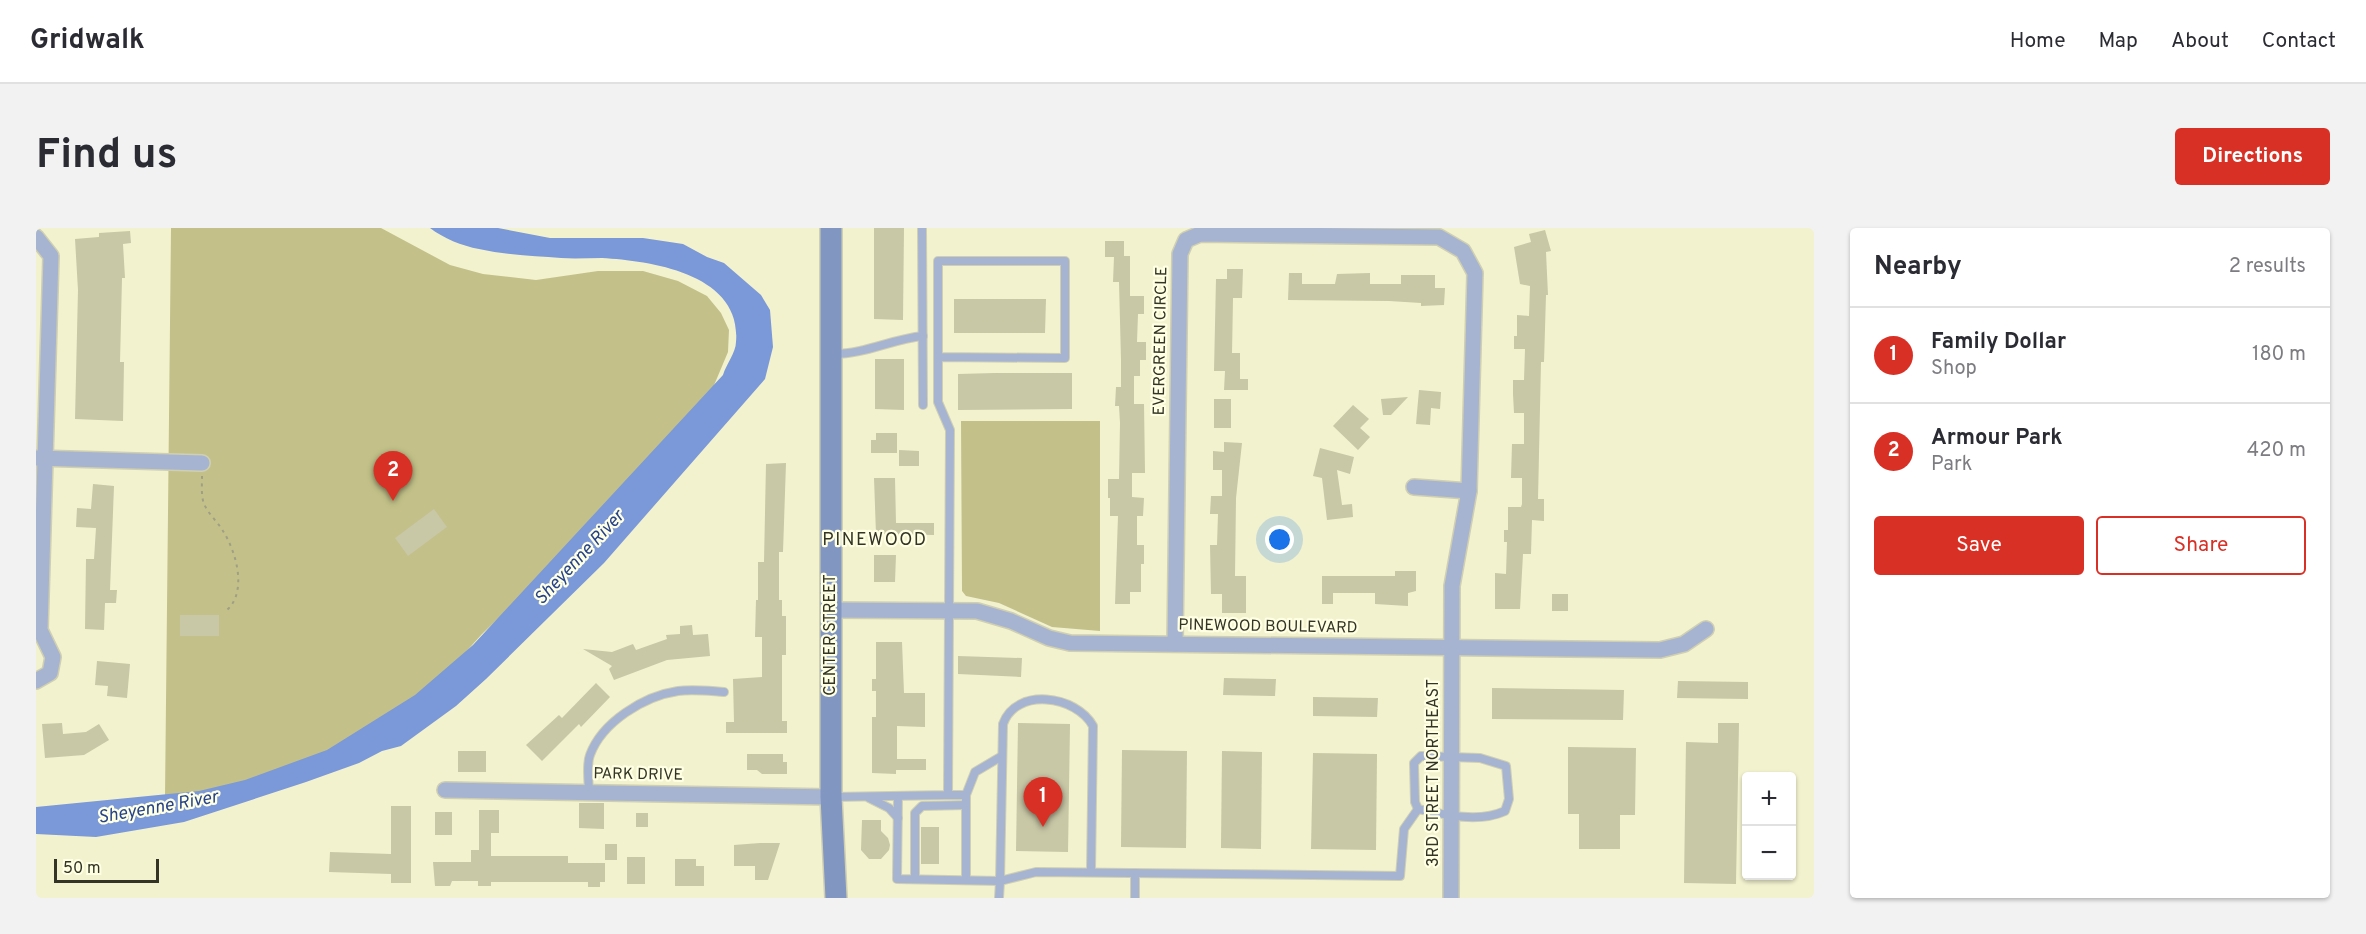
<!DOCTYPE html>
<meta charset="utf-8">
<style>
:root{--surface:#fff;--page:#f2f2f3;--text:#2b2b33;--muted:#7c7c81;--line:#e1e1e2;--accent:#d93025}
body{margin:0;font-family:Overpass,sans-serif;background:var(--page);color:var(--text)}
.controls{position:absolute;right:18px;bottom:18px;display:grid;overflow:hidden;border-radius:6px;box-shadow:0 2px 4px #0004}
.controls button{width:54px;height:54px;display:grid;place-items:center;padding:0;border:0;border-bottom:2px solid var(--line);background:var(--surface);color:var(--text);font:30px sans-serif}
.scale{position:absolute;left:18px;bottom:15px;width:105px;box-sizing:border-box;padding-left:6px;border:3px solid #343426;border-top:0;font-size:16px;line-height:21px;white-space:nowrap;color:#343426;-webkit-text-stroke:4px #ffffe3;paint-order:stroke}
.you{position:absolute;left:1244px;top:312px;width:21px;height:21px;margin:-15px;border:4px solid #fff;border-radius:50%;background:#1a73e8;box-shadow:0 0 0 9px #1a73e833}
.badge{display:grid;place-items:center;width:39px;height:39px;border-radius:50%;background:var(--accent);color:#fff;font-size:20px;font-weight:700}
.pin{position:absolute;translate:-50% -50px;filter:drop-shadow(0 2px 3px #0008)}
.pin::after{content:'';position:absolute;top:32px;width:21px;height:18px;background:inherit;clip-path:polygon(0 0,100% 0,50% 100%)}
.list{margin:0;padding:0;list-style:none}
h2{display:flex;justify-content:space-between;align-items:center;height:78px;margin:0;padding:0 24px;font-size:26px}
h2 small{font-size:20px;font-weight:400;color:var(--muted)}
.list li{display:grid;grid-template-columns:39px 1fr auto;gap:18px;align-items:center;box-sizing:border-box;height:96px;padding:0 24px;border-top:2px solid var(--line)}
.list b{display:block;font-size:22px;white-space:nowrap}
.list p{margin:0;font-size:20px;white-space:nowrap;color:var(--muted)}
.list em{font-size:20px;font-style:normal;color:var(--muted)}
.actions{display:flex;gap:12px;padding:18px 24px}
.actions a{flex:1;padding:14px 0;border:2px solid var(--accent);border-radius:6px;text-align:center;font-size:21px;color:var(--accent)}
.actions .main{background:var(--accent);color:#fff}
.map{position:relative;flex:none;width:1778px;height:670px;overflow:hidden;border-radius:6px}
header{display:flex;align-items:center;gap:36px;box-sizing:border-box;height:84px;padding:0 30px;background:var(--surface);border-bottom:2px solid var(--line)}
header strong{font-size:28px}
nav{display:flex;gap:33px;margin-inline-start:auto;font-size:21px}
.intro{display:flex;align-items:center;justify-content:space-between;box-sizing:border-box;height:144px;padding:0 36px}
h1{margin:0;font-size:42px}
.button{padding:15px 27px;border-radius:6px;background:var(--accent);color:#fff;font-size:21px;font-weight:700}
main{display:flex;gap:36px;padding:0 36px}
aside{flex:1;background:var(--surface);border-radius:6px;box-shadow:0 2px 4px #0004}
.map>svg:first-child{display:block}
</style>
<header>
<strong>Gridwalk</strong>
<nav><a>Home</a><a>Map</a><a>About</a><a>Contact</a></nav>
</header>
<div class="intro"><h1>Find us</h1><a class="button">Directions</a></div>
<main>
<div class="map">
<svg width="1778" height="670" viewBox="0 0 1778 670">
<rect width="100%" height="100%" fill="#f2f2cf"/>
<g fill="#c3c189">
<polygon points="135,0 345,0 414,37 447,46 500,52 562,43 607,43 642,53 671,68 685,85 693,102 692,124 676,162 557,299 446,406 409,447 293,530 178,563 129,568"/>
<polygon points="925,193 1064,193 1064,403 1016,399 963,375 930,368 926,363"/>
</g>
<path fill="#7b98d9" d="M 394,0 L 462,0 L 514,10 L 607,10 L 647,16 L 671,29 L 688,35 L 725,67 L 734,82 L 737,119 L 729,151 L 568,335 L 450,451 L 420,478 L 365,518 L 346,523 L 323,535 L 270,554 L 148,594 L 60,609 L 0,606 L 0,579 L 163,563 L 209,552 L 291,522 L 379,467 L 437,417 L 687,147 C 690,137 700,124 700,114 C 706,46 616,33 566,30 C 552,30 539,31 525,30 C 498,28 470,27 443,21 C 426,18 407,10 394,0 Z"/>
<g fill="#c8c7a6">
<polygon points="838,0 868,0 867,92 838,91"/>
<polygon points="1509,2 1515,23 1510,24 1512,67 1510,67 1508,134 1505,134 1502,271 1508,271 1508,293 1496,292 1495,326 1487,326 1484,381 1459,381 1459,345 1470,346 1471,314 1468,314 1468,302 1472,302 1472,279 1485,279 1486,276 1486,250 1475,250 1476,216 1488,216 1488,185 1478,185 1477,166 1477,152 1488,152 1489,121 1478,121 1478,108 1481,108 1481,87 1493,88 1494,58 1484,56 1478,19 1495,14 1493,6"/>
<polygon points="94,3 95,15 87,16 89,50 86,50 84,134 88,134 87,193 39,191 42,62 39,11 63,9 63,5"/>
<polygon points="1069,13 1088,13 1088,28 1094,28 1094,68 1108,68 1108,86 1102,86 1101,114 1110,114 1110,132 1104,132 1104,148 1098,148 1098,176 1108,176 1109,245 1096,245 1096,269 1108,270 1107,288 1101,288 1101,317 1108,317 1108,336 1105,336 1105,364 1094,364 1094,376 1079,376 1082,288 1074,288 1074,270 1072,270 1072,251 1083,251 1084,195 1083,178 1079,178 1080,159 1085,159 1085,132 1083,54 1077,54 1078,29 1069,29"/>
<polygon points="1191,41 1207,41 1206,70 1197,70 1196,125 1204,125 1204,151 1212,151 1212,162 1188,162 1189,143 1178,143 1180,51 1191,51"/>
<polygon points="1253,45 1266,45 1266,56 1299,56 1301,46 1334,45 1334,56 1365,56 1365,47 1399,47 1399,60 1409,60 1408,77 1385,78 1385,75 1353,73 1252,72"/>
<polygon points="918,71 1010,71 1009,105 918,105"/>
<polygon points="839,131 868,131 868,182 839,181"/>
<polygon points="959,145 1036,145 1036,181 922,182 922,146"/>
<polygon points="1383,162 1405,164 1404,181 1395,180 1394,197 1380,196"/>
<polygon points="1372,169 1355,187 1347,187 1345,171"/>
<rect x="1178" y="171" width="17" height="29"/>
<polygon points="1317,177 1333,191 1324,200 1334,209 1322,222 1297,198"/>
<polygon points="840,205 861,205 861,225 835,225 835,212 840,212"/>
<polygon points="1188,214 1206,215 1200,270 1199,348 1210,348 1210,385 1186,385 1186,366 1175,366 1174,317 1181,317 1182,286 1174,286 1175,268 1186,268 1186,242 1177,242 1177,223 1188,224"/>
<polygon points="1284,220 1318,229 1314,246 1301,242 1306,277 1316,276 1317,289 1291,292 1286,250 1277,248"/>
<polygon points="863,222 883,223 883,238 863,238"/>
<polygon points="750,235 747,324 743,324 743,372 746,372 746,388 750,388 750,427 746,427 746,493 751,493 751,505 690,505 690,494 698,494 697,451 726,449 726,409 719,409 720,372 722,372 722,334 728,334 730,236"/>
<polygon points="838,250 859,250 860,295 898,295 898,307 840,306"/>
<polygon points="57,256 78,258 74,362 81,362 80,375 69,375 68,402 49,401 50,331 58,331 60,300 40,299 41,280 55,281"/>
<polygon points="398,281 411,299 372,328 359,310"/>
<polygon points="838,327 860,327 859,354 838,354"/>
<polygon points="1359,343 1380,343 1380,363 1372,365 1372,378 1339,376 1339,365 1297,365 1297,376 1286,376 1286,348 1359,348"/>
<rect x="1516" y="366" width="16" height="17"/>
<rect x="144" y="387" width="39" height="21"/>
<polygon points="656,397 657,407 672,406 674,428 631,432 578,452 573,441 576,438 547,421 576,424 597,416 600,422 631,411 630,407 644,406 644,398"/>
<polygon points="840,414 866,414 868,465 889,465 889,499 861,498 861,531 890,531 890,542 860,542 860,546 836,545 836,489 840,489 840,463 836,463 836,451 840,451"/>
<polygon points="922,428 986,430 985,449 922,446"/>
<polygon points="61,433 94,436 91,470 71,468 72,458 59,457"/>
<polygon points="1188,450 1240,451 1239,468 1187,467"/>
<polygon points="1642,453 1712,454 1712,471 1641,470"/>
<polygon points="560,455 574,469 545,499 543,496 506,533 490,517 523,487 526,490"/>
<polygon points="1456,460 1588,462 1587,492 1456,491"/>
<polygon points="1277,469 1342,470 1341,489 1277,488"/>
<polygon points="26,495 27,506 50,504 63,496 73,512 48,527 9,530 6,496"/>
<polygon points="982,495 1034,496 1032,624 980,623"/>
<polygon points="1682,495 1703,495 1700,656 1648,655 1650,514 1682,515"/>
<polygon points="1532,519 1600,520 1599,587 1584,587 1584,621 1543,621 1543,586 1532,586"/>
<polygon points="1086,522 1151,523 1150,620 1085,619"/>
<rect x="422" y="523" width="28" height="21"/>
<polygon points="1186,523 1226,524 1225,621 1185,620"/>
<polygon points="1277,525 1341,526 1340,622 1275,621"/>
<polygon points="711,526 747,526 747,534 751,534 751,546 726,546 721,542 711,542"/>
<polygon points="543,575 568,575 568,601 543,600"/>
<polygon points="355,578 375,578 375,655 355,655 355,646 293,644 294,624 355,626"/>
<polygon points="443,582 463,582 463,605 455,605 455,628 532,628 532,635 569,635 569,654 564,654 564,659 552,659 552,654 455,654 455,658 442,658 442,653 416,653 414,658 399,658 397,634 435,634 435,622 443,622"/>
<rect x="399" y="584" width="17" height="23"/>
<rect x="600" y="585" width="12" height="14"/>
<polygon points="826,592 845,592 845,603 852,610 854,617 853,622 845,631 833,631 825,622"/>
<rect x="885" y="599" width="18" height="37"/>
<polygon points="724,615 744,615 732,652 719,652 719,638 698,638 698,617"/>
<rect x="569" y="616" width="12" height="16"/>
<rect x="591" y="629" width="18" height="27"/>
<polygon points="639,631 660,631 660,638 668,638 668,658 639,658"/>
</g>
<g fill="none" stroke-linecap="round" stroke-linejoin="round">
<g stroke="#d0d0b1" stroke-width="10">
<g id="service">
<polyline points="886,0 887,177"/>
<path d="M 798,126 C 829,126 856,111 887,108"/>
<path d="M 1385,528 L 1444,530 L 1470,538 L 1473,571 L 1469,583 C 1443,595 1409,587 1382,581 L 1379,574 L 1378,535 Z"/>
<path d="M 553,565 C 553,554 550,537 554,527 C 566,494 608,468 642,463 C 657,461 673,463 688,464"/>
<polyline points="912,567 930,567 939,544 966,528"/>
<polyline points="930,567 930,652"/>
<path d="M 862,568 L 861,651 L 964,653 L 967,496 C 980,459 1040,467 1057,498 L 1055,644"/>
<polyline points="797,569 912,567 914,202 902,174 902,33 1029,33 1029,130 902,129"/>
<polyline points="833,570 853,580 862,590"/>
<polyline points="1099,645 1099,670"/>
<polyline points="879,651 879,585 886,578 930,577"/>
<polyline points="963,670 964,653 1000,644 1364,648 1368,601 1382,581"/>
</g>
</g>
<g stroke="#d0d0b1" stroke-width="18">
<g id="minor">
<polyline points="0,9 15,28 4,402 17,429 14,445 0,453"/>
<polyline points="1,230 166,235"/>
<polyline points="1378,259 1433,263"/>
<polyline points="795,382 941,383 975,393 1013,410 1034,415 1624,422 1648,416 1670,401"/>
<polyline points="1139,416 1144,26 1150,12 1164,6 1403,9 1427,23 1439,45 1433,263 1416,358 1415,670"/>
<polyline points="409,562 795,569"/>
</g>
</g>
<g stroke="#d0d0b1" stroke-width="24">
<polyline id="secondary" points="795,0 795,569 800,670"/>
</g>
<path stroke="#9f9f85" stroke-width="2" stroke-dasharray="3 4.5" stroke-linecap="butt" d="M 166,248 C 166,257 165,268 168,276 C 173,287 182,294 187,303 C 201,325 211,364 191,382"/>
<use href="#service" stroke="#a6b4d2" stroke-width="8"/>
<use href="#minor" stroke="#a6b4d2" stroke-width="15"/>
<use href="#secondary" stroke="#8296c2" stroke-width="21"/>
</g>
<g text-anchor="middle" dominant-baseline="central" stroke-width="4.5" stroke-linejoin="round" paint-order="stroke">
<g font-size="16" fill="#343426" stroke="#ffffe3">
<text transform="translate(1125 113) rotate(-89)">EVERGREEN CIRCLE</text>
<text transform="translate(1232 399) rotate(1)">PINEWOOD BOULEVARD</text>
<text transform="translate(795 407) rotate(-90)">CENTER STREET</text>
<text transform="translate(1398 545) rotate(-90)">3RD STREET NORTHEAST</text>
<text transform="translate(602 547) rotate(1)">PARK DRIVE</text>
</g>
<g font-size="18" letter-spacing="1.5" fill="#343426" stroke="#ffffe3">
<text x="839" y="312">PINEWOOD</text>
</g>
<g font-size="18" font-style="italic" fill="#25428f" stroke="#ffffe3">
<text transform="translate(544 330) rotate(-47)">Sheyenne River</text>
<text transform="translate(122 580) rotate(-10)">Sheyenne River</text>
</g>
</g>
</svg>
<div class="controls">
<button>+</button>
<button>−</button>
</div>
<div class="scale">50 m</div>
<div class="you"></div>
<div class="pin badge" style="left:1007px;top:599px">1</div>
<div class="pin badge" style="left:357px;top:273px">2</div>
</div>
<aside>
<h2>Nearby<small>2 results</small></h2>
<ul class="list">
<li><span class="badge">1</span><div><b>Family Dollar</b><p>Shop</p></div><em>180 m</em></li>
<li><span class="badge">2</span><div><b>Armour Park</b><p>Park</p></div><em>420 m</em></li>
</ul>
<div class="actions"><a class="main">Save</a><a>Share</a></div>
</aside>
</main>
